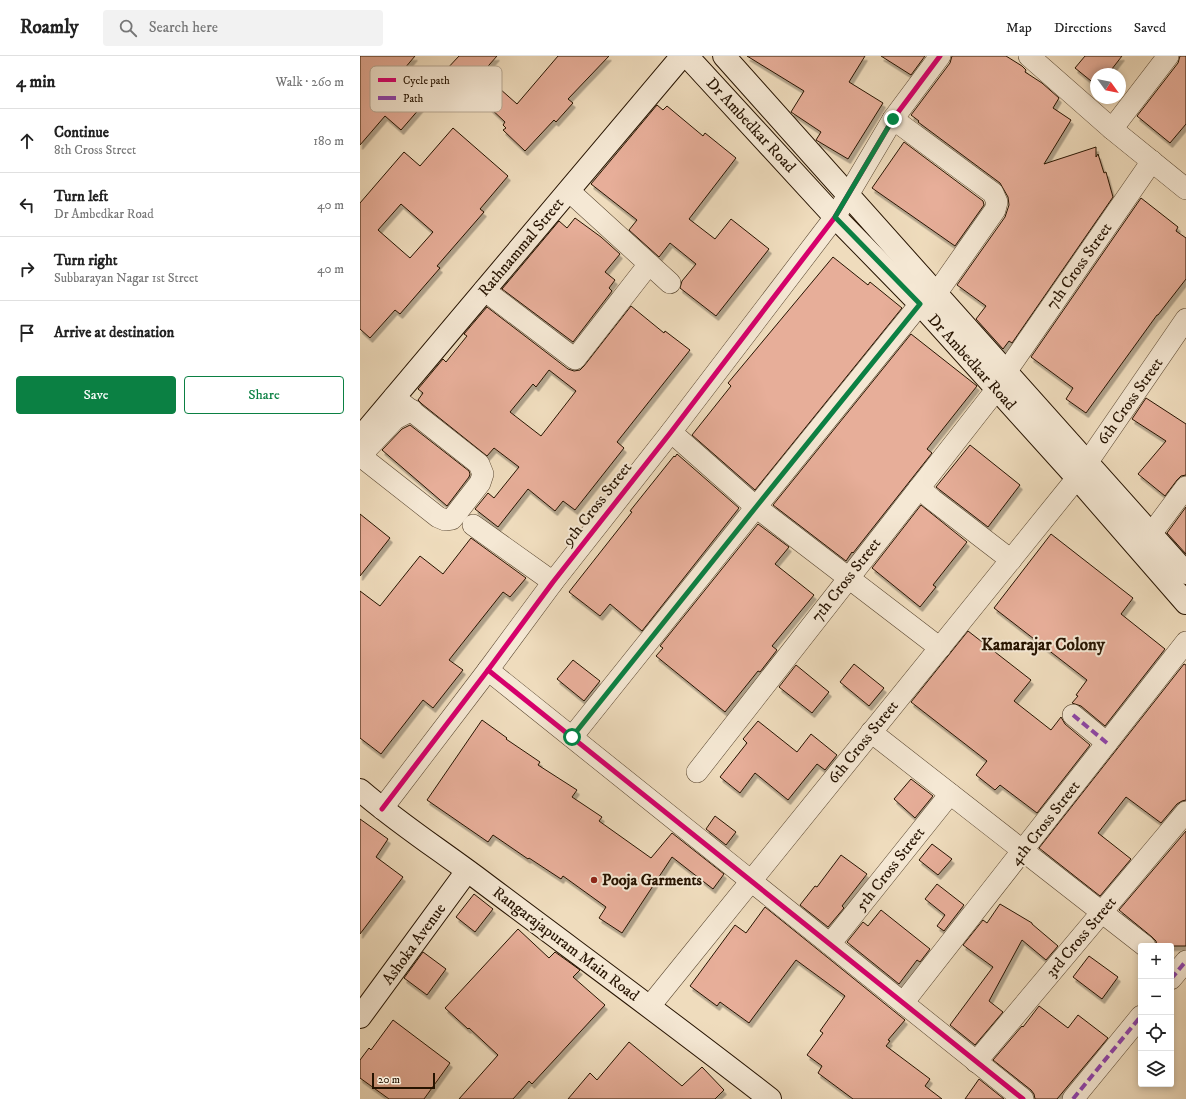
<!DOCTYPE html>
<meta charset="utf-8">
<style>
:root{--surface:#fff;--page:#f2f2f2;--text:#222;--muted:#767676;--line:#e0e0e0;--accent:#0b8043}
body{margin:0;font-family:"IM FELL DW Pica",serif;background:var(--page);color:var(--text)}
.controls{position:absolute;right:12px;bottom:12px;display:grid;overflow:hidden;border-radius:4px;box-shadow:0 2px 6px #0003}
.controls button{width:36px;height:36px;display:grid;place-items:center;padding:0;border:0;border-bottom:1px solid var(--line);background:var(--surface);color:var(--text);font:20px sans-serif}
.compass{position:absolute;left:730px;top:12px;width:36px;height:36px;border-radius:50%;background:var(--surface);box-shadow:0 2px 6px #0003;rotate:123deg}
.scale{position:absolute;left:12px;bottom:10px;width:63px;box-sizing:border-box;padding-left:4px;border:2px solid #261300;border-top:0;font-size:11px;line-height:14px;white-space:nowrap;color:#261300;-webkit-text-stroke:3px #f5e8d4;paint-order:stroke}
.stop{position:absolute;width:12px;height:12px;margin:-9px;border:3px solid #0b8043;border-radius:50%;background:#fff}
.stop.end{background:#0b8043;border-color:#fff;box-shadow:0 1px 4px #0008}
.list{margin:0;padding:0;list-style:none}
h2{display:flex;justify-content:space-between;align-items:center;height:52px;margin:0;padding:0 16px;font-size:17px}
h2 small{font-size:13px;font-weight:400;color:var(--muted)}
.list li{display:grid;grid-template-columns:26px 1fr auto;gap:12px;align-items:center;box-sizing:border-box;height:64px;padding:0 16px;border-top:1px solid var(--line)}
.list b{display:block;font-size:15px;white-space:nowrap}
.list p{margin:0;font-size:13px;white-space:nowrap;color:var(--muted)}
.list em{font-size:13px;font-style:normal;color:var(--muted)}
.actions{display:flex;gap:8px;padding:12px 16px}
.actions a{flex:1;padding:9px 0;border:1px solid var(--accent);border-radius:4px;text-align:center;font-size:14px;color:var(--accent)}
.actions .main{background:var(--accent);color:#fff}
.icon{flex:none;width:22px;height:22px;fill:none;stroke:currentColor;stroke-width:2;stroke-linecap:round;stroke-linejoin:round}
.map{position:relative;flex:none;width:826px;height:1043px;overflow:hidden}
header{display:flex;align-items:center;gap:24px;box-sizing:border-box;height:56px;padding:0 20px;background:var(--surface);border-bottom:1px solid var(--line)}
header strong{font-size:19px}
nav{display:flex;gap:22px;margin-inline-start:auto;font-size:14px}
.search{width:280px;height:36px;background:var(--page);display:flex;align-items:center;gap:10px;box-sizing:border-box;padding:0 14px;border-radius:4px;color:var(--muted);font-size:15px}
main{display:flex}
aside{flex:1;background:var(--surface)}
.map>svg:first-child{display:block}
</style>
<header>
<strong>Roamly</strong>
<div class="search"><svg class="icon" aria-label="search" viewBox="0 0 24 24"><circle cx="10" cy="10" r="6"/><path d="M15 15l6 6"/></svg>Search here</div>
<nav><a>Map</a><a>Directions</a><a>Saved</a></nav>
</header>
<main>
<aside>
<h2>4 min<small>Walk · 260 m</small></h2>
<ul class="list">
<li><svg class="icon" aria-label="ahead" viewBox="0 0 24 24"><path d="M12 20V5M6 11l6-6 6 6"/></svg><div><b>Continue</b><p>8th Cross Street</p></div><em>180 m</em></li>
<li><svg class="icon" aria-label="left" viewBox="0 0 24 24"><path d="M17 20v-9H6M10 6l-5 5 5 5"/></svg><div><b>Turn left</b><p>Dr Ambedkar Road</p></div><em>40 m</em></li>
<li><svg class="icon" aria-label="right" viewBox="0 0 24 24"><path d="M7 20v-9h11M14 6l5 5-5 5"/></svg><div><b>Turn right</b><p>Subbarayan Nagar 1st Street</p></div><em>40 m</em></li>
<li><svg class="icon" aria-label="arrive" viewBox="0 0 24 24"><path d="M6 21V4h12l-3 4 3 4H6"/></svg><div><b>Arrive at destination</b></div></li>
</ul>
<div class="actions"><a class="main">Save</a><a>Share</a></div>
</aside>
<div class="map">
<svg width="826" height="1043" viewBox="0 0 826 1043">
<defs>
<filter id="shadow"><feDropShadow dx="2.5" dy="4.5" stdDeviation="0" flood-color="#0004"/></filter>
</defs>
<rect width="100%" height="100%" fill="#efdcbd"/>
<filter id="stains"><feTurbulence type="fractalNoise" baseFrequency=".005" numOctaves="4"/><feColorMatrix values="0 0 0 0 .2 0 0 0 0 .09 0 0 0 0 .02 0 0 0 .5 -.17"/></filter>
<radialGradient id="worn" r=".72"><stop offset=".6" stop-color="#630" stop-opacity="0"/><stop offset="1" stop-color="#630" stop-opacity=".3"/></radialGradient>
<g fill="#e7ae99" stroke="#261300" fill-rule="evenodd" filter="url(#shadow)">
<polygon points="0,0 55,0 39,19 67,44 41,74 25,60 0,89"/>
<polygon points="99,0 137,0 122,17 157,48 198,0 249,0 208,43 213,47 196,66 194,64 165,95 143,74 146,72 143,69 145,66 111,34 104,41 88,25 92,21 85,15"/>
<polygon points="387,0 505,0 489,26 523,47 488,103 456,84 461,76 431,56 444,35"/>
<polygon points="521,0 565,0 551,19"/>
<polygon points="592,0 646,0 662,10 666,14 665,16 682,27 699,42 693,52 711,64 684,108 736,91 736,101 738,98 744,117 746,116 753,141 652,287 649,285 643,293 616,263 626,250 597,229 645,161 649,149 648,141 640,127 558,66 559,65 551,59 590,7"/>
<polygon points="725,0 762,0 748,18 736,18 736,29 715,12"/>
<polygon points="820,0 826,0 826,68 810,87 777,60 818,7"/>
<polygon points="297,49 303,54 307,50 343,80 345,77 376,102 329,163 355,183 371,163 409,193 356,260 320,232 322,225 336,208 310,187 299,201 269,174 277,164 231,128"/>
<path d="M 93,72 L 148,120 L 120,153 L 124,156 L 77,210 L 80,212 L 40,258 L 35,254 L 10,282 L 0,273 L 0,147 L 44,96 L 60,110 ZM 41,148 L 73,176 L 50,202 L 18,174 Z"/>
<polygon points="544,86 623,145 624,149 595,190 512,132"/>
<polygon points="781,142 818,171 816,175 826,182 826,223 798,259 797,259 726,357 706,343 713,332 671,301"/>
<polygon points="215,162 241,181 260,198 245,216 255,224 249,232 252,235 213,286 142,233 199,165 207,172"/>
<polygon points="473,201 508,229 510,226 542,252 395,434 332,379 371,330 368,327"/>
<path d="M 271,250 L 304,277 L 305,275 L 330,294 L 257,386 L 264,392 L 215,454 L 203,445 L 195,455 L 168,433 L 138,471 L 115,453 L 128,437 L 134,442 L 159,411 L 134,392 L 127,400 L 62,348 L 58,344 L 63,337 L 58,333 L 83,303 L 86,306 L 107,280 L 104,278 L 127,251 L 208,313 L 214,315 L 220,314 L 224,310 ZM 189,314 L 216,335 L 181,380 L 150,356 L 173,328 L 176,331 Z"/>
<polygon points="551,278 617,330 567,393 572,397 493,497 492,496 486,505 413,449"/>
<polygon points="786,342 826,368 826,419 821,420 817,424 805,440 778,418 806,385 772,363"/>
<polygon points="50,369 109,415 110,418 109,421 87,450 22,394 42,373"/>
<polygon points="610,389 660,429 628,471 576,431"/>
<polygon points="317,398 379,452 282,575 250,548 240,560 209,536 272,456 270,455 314,400 315,401"/>
<polygon points="561,449 607,486 573,529 576,531 560,551 512,512"/>
<polygon points="826,451 826,498 807,477"/>
<polygon points="0,458 30,482 0,520"/>
<polygon points="398,468 429,491 415,508 454,539 412,590 417,594 400,616 398,615 365,656 296,600 303,592 300,590"/>
<polygon points="691,478 773,542 761,558 805,593 745,670 721,650 712,647 718,640 716,639 727,624 634,552"/>
<polygon points="111,482 166,522 150,541 143,536 89,604 103,614 73,652 63,644 21,698 0,682 0,535 20,550 60,500 83,518"/>
<polygon points="608,575 671,624 654,645 691,674 701,661 705,668 730,689 677,757 640,729 635,734 616,719 627,705 551,646"/>
<polygon points="213,604 240,625 224,645 197,623"/>
<polygon points="494,608 524,632 509,650 480,626"/>
<polygon points="824,608 826,609 826,744 822,745 817,748 801,767 766,741 738,777 771,803 740,840 679,792"/>
<polygon points="436,609 469,636 452,657 419,631"/>
<polygon points="122,664 147,682 146,683 180,706 178,709 217,734 212,741 242,761 239,765 291,802 312,777 364,818 353,833 312,801 262,877 239,862 246,851 203,820 201,823 169,802 168,803 133,779 128,786 67,744"/>
<polygon points="398,665 437,696 451,678 477,699 465,714 457,708 428,744 395,717 380,737 360,721 387,687 383,683"/>
<polygon points="551,723 573,740 555,762 534,743"/>
<polygon points="355,760 376,776 366,789 346,773"/>
<polygon points="0,763 28,783 16,801 43,821 0,878"/>
<polygon points="826,775 826,890 797,890 796,885 792,881 759,854"/>
<polygon points="572,788 592,803 578,819 559,804"/>
<polygon points="481,799 507,818 482,850 484,852 468,871 440,849 455,830 457,831"/>
<polygon points="577,828 604,849 584,875 577,870 585,859 565,843"/>
<polygon points="114,838 133,853 115,876 96,861"/>
<polygon points="640,848 672,867 672,868 698,890 686,904 662,884 629,945 643,956 615,989 590,969 633,911 603,889 623,864 627,867"/>
<polygon points="405,851 545,964 528,984 530,985 526,990 570,1023 565,1030 582,1043 493,1043 458,1017 462,1010 447,999 463,977 460,975 485,940 436,904 389,967 360,946 357,950 330,930 375,869 386,877"/>
<polygon points="521,854 570,893 560,906 557,904 539,928 487,886 503,866 508,870"/>
<polygon points="158,873 189,902 195,896 220,914 213,921 245,949 172,1028 169,1025 153,1043 99,1043 138,999 109,972 108,973 85,952"/>
<polygon points="63,896 86,913 67,939 44,922"/>
<polygon points="729,900 758,921 742,943 713,921"/>
<polygon points="679,950 708,972 718,959 748,982 697,1043 675,1043 674,1038 671,1034 633,1004 662,970 663,971"/>
<polygon points="33,964 90,1007 64,1043 29,1043 0,1022 0,1004 9,992 11,994"/>
<polygon points="269,986 322,1030 342,1011 364,1034 355,1043 208,1043 230,1017 237,1024"/>
<polygon points="619,1023 644,1043 605,1043"/>
</g>
<g fill="none" stroke-linecap="round" stroke-linejoin="round">
<g stroke="#58452f" stroke-width="22">
<g id="street">
<polyline points="669,0 752,73 826,133"/>
<polyline points="533,63 633,137 637,146 635,154 576,238"/>
<polyline points="752,73 808,0"/>
<polyline points="209,135 310,227"/>
<polyline points="124,234 215,303 289,208"/>
<polyline points="646,316 792,105"/>
<polyline points="34,341 119,408 123,418 120,427 92,463 85,464 78,461 3,402 3,397 35,363 52,354"/>
<polyline points="311,376 396,451 580,592"/>
<polyline points="727,407 826,263"/>
<polyline points="559,432 573,444 651,504"/>
<polyline points="113,469 193,526"/>
<polyline points="791,478 826,431"/>
<polyline points="128,614 663,1043"/>
<polyline points="713,659 747,687"/>
<polyline points="511,676 785,890"/>
<polyline points="212,681 396,451 560,248"/>
<polyline points="337,716 636,334"/>
<polyline points="22,753 128,614 193,526 311,376 475,161 533,63 580,0"/>
<polyline points="470,888 590,738"/>
<polyline points="811,923 826,905"/>
<polyline points="543,947 826,586"/>
<polyline points="290,950 717,422"/>
<polyline points="616,1006 826,756"/>
<polyline points="713,1043 781,960"/>
</g>
</g>
<g stroke="#261300" stroke-width="24">
<g id="secondary">
<polyline points="327,0 475,161 560,248 717,422 826,547"/>
<polyline points="364,0 826,517"/>
<polyline points="0,382 322,0"/>
<path d="M 0,734 C 37,766 77,792 116,821 C 214,895 313,967 410,1043"/>
<polyline points="0,961 107,815"/>
</g>
</g>
<use href="#street" stroke="#f5e8d4" stroke-width="21"/>
<use href="#secondary" stroke="#f5e8d4" stroke-width="22"/>
<g stroke="#8e44ad" stroke-width="4" stroke-dasharray="8 4" stroke-linecap="butt">
<polyline points="713,659 747,687"/>
<polyline points="811,923 826,905"/>
<polyline points="713,1043 781,960"/>
</g>
<g stroke="#f5e8d4" stroke-width="8">
<g id="cycleway">
<polyline points="128,614 663,1043"/>
<polyline points="22,753 128,614 193,526 311,376 475,161 533,63 580,0"/>
</g>
</g>
<use href="#cycleway" stroke="#d6006c" stroke-width="5"/>
</g>
<g fill="none" stroke-linecap="round" stroke-linejoin="round">
<polyline stroke="#0b8043" stroke-width="5" points="212,681 396,451 560,248 475,161 533,63"/>
</g>
<circle fill="#8f2418" stroke="#f5e8d4" stroke-width="1.5" cx="234" cy="824" r="4"/>
<g text-anchor="middle" dominant-baseline="central" stroke-width="4" stroke-linejoin="round" paint-order="stroke">
<g font-size="16" fill="#261300" stroke="#f5e8d4">
<text transform="translate(391 69) rotate(47)">Dr Ambedkar Road</text>
<text transform="translate(161 191) rotate(-50)">Rathnammal Street</text>
<text transform="translate(719 210) rotate(-55)">7th Cross Street</text>
<text transform="translate(612 306) rotate(48)">Dr Ambedkar Road</text>
<text transform="translate(770 345) rotate(-55)">6th Cross Street</text>
<text transform="translate(237 448) rotate(-52)">9th Cross Street</text>
<text transform="translate(486 524) rotate(-52)">7th Cross Street</text>
<text transform="translate(503 686) rotate(-51)">6th Cross Street</text>
<text transform="translate(685 767) rotate(-52)">4th Cross Street</text>
<text transform="translate(530 813) rotate(-52)">5th Cross Street</text>
<text transform="translate(721 881) rotate(-50)">3rd Cross Street</text>
<text transform="translate(54 888) rotate(-54)">Ashoka Avenue</text>
<text transform="translate(206 888) rotate(37)">Rangarajapuram Main Road</text>
</g>
<g font-size="16" font-weight="bold" fill="#261300" stroke="#f5e8d4" text-anchor="start">
<text x="242" y="824">Pooja Garments</text>
</g>
<g font-size="17" font-weight="bold" fill="#261300" stroke="#f5e8d4">
<text x="683" y="589">Kamarajar Colony</text>
</g>
</g>
<rect x="10" y="10" width="132" height="46" rx="6" fill="#f5e8d4" stroke="#b7a894" stroke-width="1"/>
<rect x="18" y="22" width="18" height="4" fill="#d6006c"/>
<rect x="18" y="40" width="18" height="4" fill="#8e44ad"/>
<g font-size="11" fill="#261300">
<text x="43" y="28">Cycle path</text>
<text x="43" y="46">Path</text>
</g>
<rect width="100%" height="100%" filter="url(#stains)"/>
<rect width="100%" height="100%" fill="url(#worn)"/>
</svg>
<div class="controls">
<button>+</button>
<button>−</button>
<button><svg class="icon" aria-label="locate" viewBox="0 0 24 24"><circle cx="12" cy="12" r="6"/><path d="M12 2v4M12 18v4M2 12h4M18 12h4"/></svg></button>
<button><svg class="icon" aria-label="layers" viewBox="0 0 24 24"><path d="M12 4l9 5-9 5-9-5zM3 14l9 5 9-5"/></svg></button>
</div>
<svg class="compass" viewBox="-18 -18 36 36"><path d="M0-13l5 13h-10z" fill="#e53935"/><path d="M0 13l5-13h-10z" fill="#767676"/></svg>
<div class="scale">20 m</div>
<div class="stop" style="left:212px;top:681px"></div>
<div class="stop end" style="left:533px;top:63px"></div>
</div>
</main>
